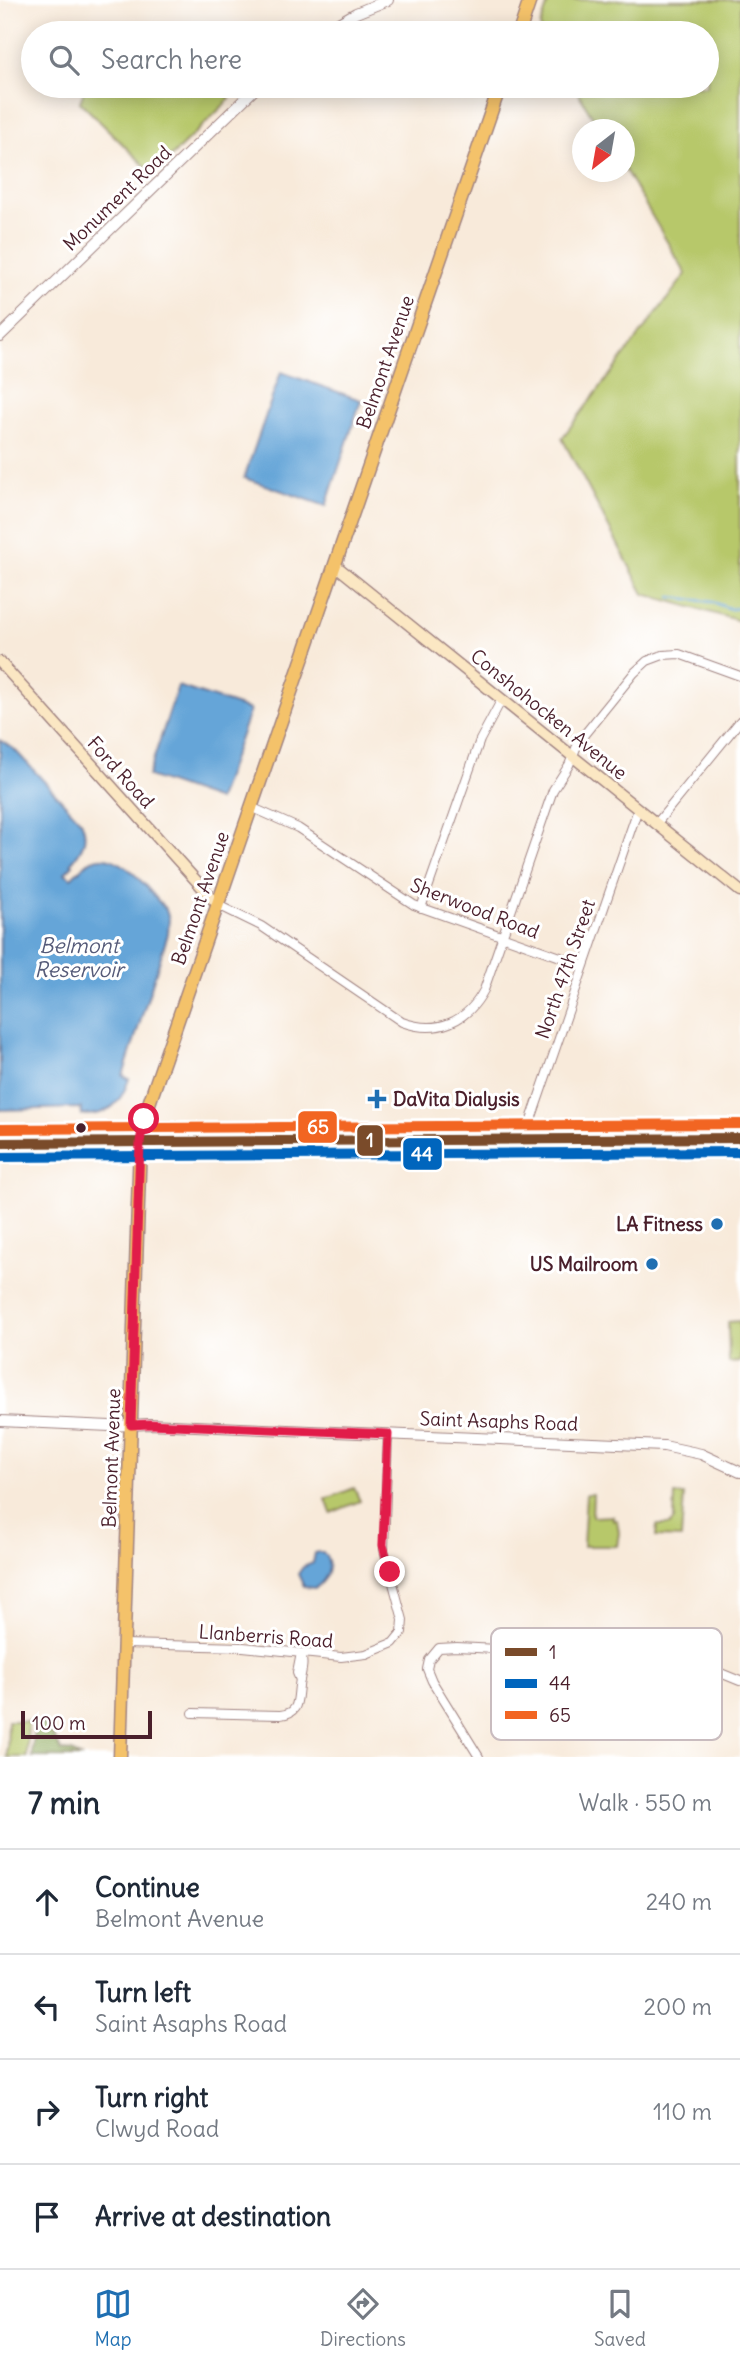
<!DOCTYPE html>
<meta charset="utf-8">
<style>
:root{--surface:#fff;--page:#f2f2f3;--text:#1f2937;--muted:#747a83;--line:#e0e1e3;--accent:#1f6fb2}
body{margin:0;font-family:Delius,sans-serif;background:var(--page);color:var(--text)}
.compass{position:absolute;left:572px;top:119px;width:63px;height:63px;border-radius:50%;background:var(--surface);box-shadow:0 4px 18px #0003;rotate:211deg}
.scale{position:absolute;left:21px;bottom:18px;width:131px;box-sizing:border-box;padding-left:7px;border:4px solid #4a1f2b;border-top:0;font-size:19px;line-height:24px;white-space:nowrap;color:#4a1f2b;-webkit-text-stroke:5px #fff;paint-order:stroke}
.stop{position:absolute;width:21px;height:21px;margin:-16px;border:5px solid #e11d48;border-radius:50%;background:#fff}
.stop.end{background:#e11d48;border-color:#fff;box-shadow:0 2px 7px #0008}
.list{margin:0;padding:0;list-style:none}
h2{display:flex;justify-content:space-between;align-items:center;height:91px;margin:0;padding:0 28px;font-size:30px}
h2 small{font-size:23px;font-weight:400;color:var(--muted)}
.list li{display:grid;grid-template-columns:46px 1fr auto;gap:21px;align-items:center;box-sizing:border-box;height:105px;padding:0 28px;border-top:2px solid var(--line)}
.list b{display:block;font-size:26px;white-space:nowrap}
.list p{margin:0;font-size:23px;white-space:nowrap;color:var(--muted)}
.list em{font-size:23px;font-style:normal;color:var(--muted)}
.icon{flex:none;width:38px;height:38px;fill:none;stroke:currentColor;stroke-width:2;stroke-linecap:round;stroke-linejoin:round}
.map{position:relative;flex:none;width:740px;height:1757px;overflow:hidden}
.search{position:absolute;background:var(--surface);box-shadow:0 4px 18px #0003;left:21px;right:21px;top:21px;height:77px;display:flex;align-items:center;gap:18px;box-sizing:border-box;padding:0 24px;border-radius:38px;color:var(--muted);font-size:26px}
.sheet{height:511px;background:var(--surface)}
nav{display:flex;justify-content:space-around;align-items:center;box-sizing:border-box;height:98px;border-top:2px solid var(--line);background:var(--surface);font-size:19px;color:var(--muted)}
nav a{display:grid;justify-items:center;gap:4px}
nav .on{color:var(--accent)}
.map>svg:first-child{display:block}
</style>
<div class="map">
<svg width="740" height="1757" viewBox="0 0 740 1757">
<rect width="100%" height="100%" fill="#fff"/>
<filter id="ink" filterUnits="userSpaceOnUse"><feTurbulence type="fractalNoise" baseFrequency=".0143" numOctaves="2"/><feDisplacementMap in="SourceGraphic" scale="14" xChannelSelector="R" yChannelSelector="G"/><feConvolveMatrix kernelMatrix="1 2 1 2 8 2 1 2 1" color-interpolation-filters="sRGB"/></filter>
<filter id="wash" filterUnits="userSpaceOnUse"><feTurbulence type="fractalNoise" baseFrequency=".00686" numOctaves="4" result="noise"/><feDisplacementMap in="SourceGraphic" scale="28" xChannelSelector="R" yChannelSelector="G"/><feGaussianBlur stdDeviation="1.57" result="paint"/><feColorMatrix in="noise" values="0 0 0 0 0 0 0 0 0 0 0 0 0 0 0 0 0 1.4 0 .05"/><feComposite in="paint" operator="in"/></filter>
<g filter="url(#wash)">
<rect width="100%" height="100%" fill="#f8eada"/>
<g fill="#b7c86b" stroke="#80744b" stroke-width="2">
<polygon points="549,0 740,0 740,621 644,594 562,438 686,274 625,170 624,130 600,129 574,86 707,86 707,33 543,33 540,27"/>
<polygon points="86,86 223,86 230,99 153,174 80,102"/>
<polygon points="740,1321 740,1362 729,1363 728,1322"/>
<polygon points="354,1488 360,1501 331,1513 326,1499"/>
<polygon points="586,1494 593,1494 592,1517 613,1516 613,1520 617,1520 619,1533 617,1546 583,1546"/>
<polygon points="675,1495 684,1495 681,1538 656,1537 657,1525 670,1525 674,1520"/>
<polygon points="8,1721 28,1721 27,1757 7,1757"/>
</g>
<polygon fill="#91ac5f" stroke="#6e6645" stroke-width="2" points="38,1722 41,1722 54,1736 61,1751 72,1752 80,1757 32,1757 34,1729"/>
<g fill="#65a5d8" stroke="#586282" stroke-width="2">
<polygon points="281,372 361,400 326,506 244,478"/>
<polygon points="178,686 250,710 218,800 148,776"/>
<path d="M 0,740 L 14,749 L 81,821 C 89,838 83,849 71,863 L 73,865 L 65,873 L 71,878 C 78,872 84,864 92,860 C 120,847 150,892 166,910 L 169,919 L 168,934 L 123,1076 L 129,1079 C 121,1103 109,1116 82,1115 L 81,1108 L 0,1110 Z"/>
<path d="M 318,1552 L 323,1552 C 334,1566 328,1578 316,1588 L 304,1587 L 298,1574 L 303,1567 L 313,1563 L 315,1553 Z"/>
</g>
<g fill="none" stroke-linecap="round" stroke-linejoin="round">
<polyline stroke="#65a5d8" stroke-width="2.5" points="671,597 712,602 731,609 740,608"/>
</g>
</g>
<g filter="url(#ink)">
<g fill="none" stroke-linecap="round" stroke-linejoin="round">
<g stroke="#a18482" stroke-width="10">
<g id="minor">
<polyline points="251,807 298,828 414,905 583,965"/>
<polyline points="657,823 740,721"/>
<path d="M 218,905 L 261,926 L 402,1022 C 437,1035 467,1022 484,990 L 553,790 L 569,765 L 579,741 L 634,673 L 647,661 L 663,655 L 679,654 L 740,676"/>
<polyline points="421,908 480,740 502,699"/>
<polyline points="524,1140 638,809"/>
<polyline points="124,1644 243,1647 341,1657 366,1654 393,1643 402,1632 403,1620 384,1550 388,1434"/>
<polyline points="300,1680 297,1673 301,1653"/>
<path d="M 193,1713 L 280,1715 C 302,1713 296,1697 300,1680 C 302,1669 304,1664 301,1653"/>
<polyline points="479,1757 432,1681 427,1669 429,1660 439,1648 457,1647 672,1658 701,1665 740,1681"/>
</g>
</g>
<g stroke="#a18482" stroke-width="12">
<g id="tertiary">
<polyline points="321,33 356,13 388,0"/>
<polyline points="0,336 258,86"/>
<polyline points="0,1421 110,1426 149,1424 664,1446 701,1454 740,1472"/>
</g>
</g>
<g stroke="#a18482" stroke-width="13">
<g id="secondary">
<polyline points="335,565 740,891"/>
<polyline points="0,662 218,905"/>
</g>
</g>
<g stroke="#a18482" stroke-width="15">
<g id="primary">
<polyline points="519,33 530,0"/>
<polyline points="120,1757 140,1142 142,1124 500,86"/>
</g>
</g>
<g stroke="#a18482" stroke-width="15">
<polyline id="trunk" points="0,1143 740,1138"/>
</g>
<use href="#minor" stroke="#fff" stroke-width="8"/>
<use href="#tertiary" stroke="#fff" stroke-width="10"/>
<use href="#secondary" stroke="#fbe7c3" stroke-width="10"/>
<use href="#primary" stroke="#f4c26a" stroke-width="12"/>
<use href="#trunk" stroke="#f4c26a" stroke-width="12"/>
<g stroke="#fff" stroke-width="16">
<polyline id="bus-1" points="0,1143 740,1138"/>
</g>
<g stroke="#fff" stroke-width="16">
<polyline id="bus-2" points="0,1157 740,1152"/>
</g>
<g stroke="#fff" stroke-width="16">
<polyline id="bus-3" points="0,1129 740,1124"/>
</g>
<use href="#bus-1" stroke="#7a4b2a" stroke-width="10"/>
<use href="#bus-2" stroke="#0065bd" stroke-width="10"/>
<use href="#bus-3" stroke="#f26522" stroke-width="10"/>
</g>
</g>
<g fill="none" stroke-linecap="round" stroke-linejoin="round" filter="url(#ink)">
<polyline stroke="#e11d48" stroke-width="9" points="144,1119 140,1142 131,1425 149,1424 388,1434 383,1545 390,1572"/>
</g>
<g fill="#1f6fb2" stroke="#fff" stroke-width="2.5">
<path d="M373.5 1088.5h7v7h7v7h-7v7h-7v-7h-7v-7h7z"/>
<circle cx="717" cy="1224" r="7"/>
<circle cx="652" cy="1264" r="7"/>
</g>
<circle fill="#4a1f2b" stroke="#fff" stroke-width="2.5" cx="81" cy="1128" r="6"/>
<g text-anchor="middle" dominant-baseline="central" stroke-width="6" stroke-linejoin="round" paint-order="stroke">
<g font-size="19" fill="#4a1f2b" stroke="#fff">
<text transform="translate(117 198) rotate(-44)">Monument Road</text>
<text transform="translate(385 362) rotate(-71)">Belmont Avenue</text>
<text transform="translate(549 714) rotate(39)">Conshohocken Avenue</text>
<text transform="translate(121 772) rotate(48)">Ford Road</text>
<text transform="translate(200 898) rotate(-71)">Belmont Avenue</text>
<text transform="translate(475 908) rotate(21)">Sherwood Road</text>
<text transform="translate(565 969) rotate(-71)">North 47th Street</text>
<text transform="translate(499 1421) rotate(2)">Saint Asaphs Road</text>
<text transform="translate(111 1458) rotate(-88)">Belmont Avenue</text>
<text transform="translate(266 1636) rotate(4)">Llanberris Road</text>
</g>
<g font-size="19" font-weight="bold" fill="#4a1f2b" stroke="#fff" text-anchor="end">
<text x="393" y="1099" text-anchor="start">DaVita Dialysis</text>
<text x="703" y="1224">LA Fitness</text>
<text x="638" y="1264">US Mailroom</text>
</g>
<g font-size="21" font-style="italic" fill="#565b79" stroke="#fff">
<text x="79" y="945">Belmont<tspan x="79" dy="24">Reservoir</tspan></text>
</g>
</g>
<rect x="491" y="1628" width="231" height="112" rx="10" fill="#fff" stroke="#c9bcbf" stroke-width="2"/>
<rect x="505" y="1648" width="32" height="8" fill="#7a4b2a"/>
<rect x="505" y="1679" width="32" height="9" fill="#0065bd"/>
<rect x="505" y="1711" width="32" height="8" fill="#f26522"/>
<g font-size="19" fill="#4a1f2b">
<text x="549" y="1659">1</text>
<text x="549" y="1690">44</text>
<text x="549" y="1722">65</text>
</g>
<g stroke="#fff" stroke-width="2.5">
<rect x="297" y="1110" width="41" height="34" rx="7" fill="#f26522"/>
<rect x="356" y="1124" width="28" height="33" rx="7" fill="#7a4b2a"/>
<rect x="402" y="1137" width="41" height="34" rx="7" fill="#0065bd"/>
</g>
<g font-size="19" text-anchor="middle" font-weight="bold" fill="#fff">
<text x="318" y="1134">65</text>
<text x="370" y="1147">1</text>
<text x="422" y="1161">44</text>
</g>
</svg>
<svg class="compass" viewBox="-18 -18 36 36"><path d="M0-13l5 13h-10z" fill="#e53935"/><path d="M0 13l5-13h-10z" fill="#747a83"/></svg>
<div class="scale">100 m</div>
<div class="stop" style="left:144px;top:1119px"></div>
<div class="stop end" style="left:390px;top:1572px"></div>
<div class="search"><svg class="icon" aria-label="search" viewBox="0 0 24 24"><circle cx="10" cy="10" r="6"/><path d="M15 15l6 6"/></svg>Search here</div>
</div>
<section class="sheet">
<h2>7 min<small>Walk · 550 m</small></h2>
<ul class="list">
<li><svg class="icon" aria-label="ahead" viewBox="0 0 24 24"><path d="M12 20V5M6 11l6-6 6 6"/></svg><div><b>Continue</b><p>Belmont Avenue</p></div><em>240 m</em></li>
<li><svg class="icon" aria-label="left" viewBox="0 0 24 24"><path d="M17 20v-9H6M10 6l-5 5 5 5"/></svg><div><b>Turn left</b><p>Saint Asaphs Road</p></div><em>200 m</em></li>
<li><svg class="icon" aria-label="right" viewBox="0 0 24 24"><path d="M7 20v-9h11M14 6l5 5-5 5"/></svg><div><b>Turn right</b><p>Clwyd Road</p></div><em>110 m</em></li>
<li><svg class="icon" aria-label="arrive" viewBox="0 0 24 24"><path d="M6 21V4h12l-3 4 3 4H6"/></svg><div><b>Arrive at destination</b></div></li>
</ul>
</section>
<nav>
<a class="on"><svg class="icon" aria-label="map" viewBox="0 0 24 24"><path d="M3 6l6-2 6 2 6-2v14l-6 2-6-2-6 2zM9 4v14M15 6v14"/></svg>Map</a>
<a><svg class="icon" aria-label="directions" viewBox="0 0 24 24"><path d="M12 3l9 9-9 9-9-9zM9 14v-3h6M13 9l2 2-2 2"/></svg>Directions</a>
<a><svg class="icon" aria-label="saved" viewBox="0 0 24 24"><path d="M7 4h10v16l-5-4-5 4z"/></svg>Saved</a>
</nav>
